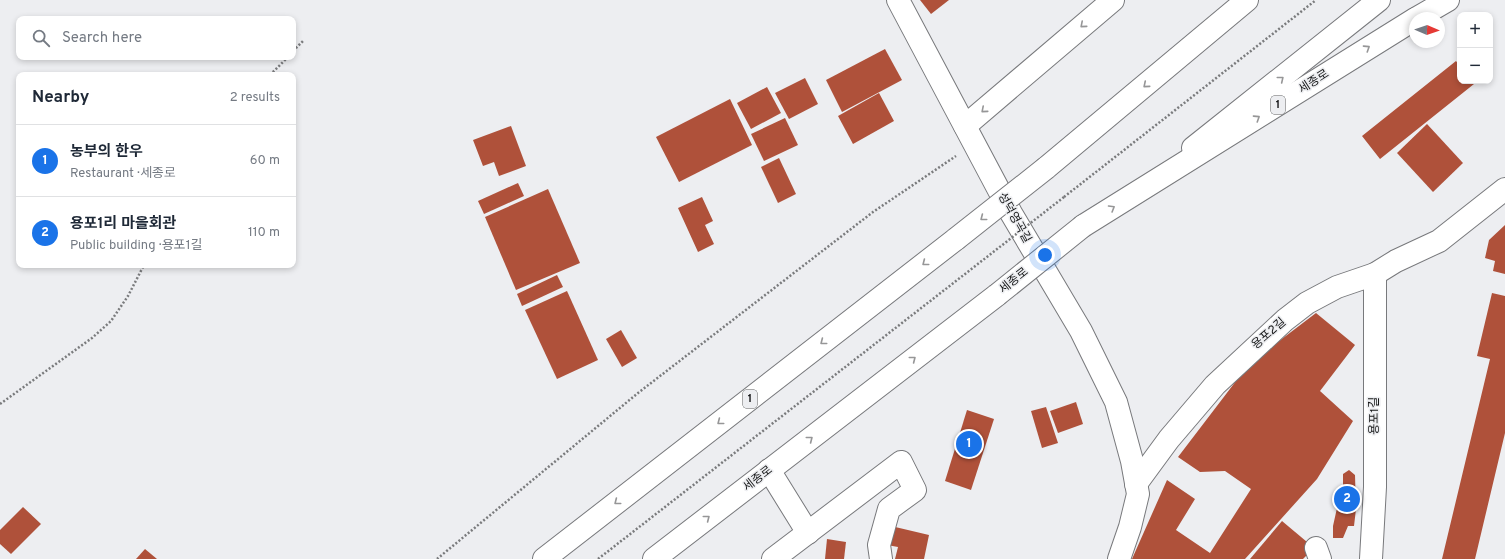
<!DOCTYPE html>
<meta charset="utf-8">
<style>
:root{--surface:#fff;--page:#f6f6f7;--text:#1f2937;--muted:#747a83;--line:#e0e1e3;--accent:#1a73e8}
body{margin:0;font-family:Overpass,"Noto Sans KR",sans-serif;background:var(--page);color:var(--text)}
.controls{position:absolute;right:12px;top:12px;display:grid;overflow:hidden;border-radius:8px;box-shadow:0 2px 6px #0003}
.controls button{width:36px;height:36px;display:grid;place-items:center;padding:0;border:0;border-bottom:1px solid var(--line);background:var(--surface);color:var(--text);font:20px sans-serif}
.compass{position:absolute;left:1409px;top:12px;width:36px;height:36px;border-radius:50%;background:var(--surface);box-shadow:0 2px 6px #0003;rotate:92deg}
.you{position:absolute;left:1045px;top:255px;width:14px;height:14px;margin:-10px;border:3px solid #fff;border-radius:50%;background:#1a73e8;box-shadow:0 0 0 6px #1a73e833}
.badge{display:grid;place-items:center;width:26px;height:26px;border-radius:50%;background:var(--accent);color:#fff;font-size:13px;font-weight:700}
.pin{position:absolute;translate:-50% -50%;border:2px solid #fff;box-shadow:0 1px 4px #0006}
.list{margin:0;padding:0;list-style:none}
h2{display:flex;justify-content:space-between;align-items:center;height:52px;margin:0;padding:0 16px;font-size:17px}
h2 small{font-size:13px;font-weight:400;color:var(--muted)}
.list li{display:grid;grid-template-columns:26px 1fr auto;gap:12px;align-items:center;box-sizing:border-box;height:72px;padding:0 16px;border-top:1px solid var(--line)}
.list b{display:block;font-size:15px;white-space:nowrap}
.list p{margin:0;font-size:13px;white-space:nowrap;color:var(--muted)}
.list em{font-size:13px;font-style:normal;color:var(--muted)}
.icon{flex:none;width:22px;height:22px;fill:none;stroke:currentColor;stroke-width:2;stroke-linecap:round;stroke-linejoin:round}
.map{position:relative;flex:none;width:1505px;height:559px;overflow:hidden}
.search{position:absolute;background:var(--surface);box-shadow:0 2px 6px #0003;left:16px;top:16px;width:280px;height:44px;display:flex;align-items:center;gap:10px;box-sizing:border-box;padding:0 14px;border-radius:8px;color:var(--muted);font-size:15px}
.panel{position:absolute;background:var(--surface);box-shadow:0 2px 6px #0003;left:16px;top:72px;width:280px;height:196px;border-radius:8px}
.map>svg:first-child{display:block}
</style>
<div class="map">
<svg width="1505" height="559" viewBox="0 0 1505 559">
<rect width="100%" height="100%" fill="#edeef1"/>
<g fill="#af513a">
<polygon points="920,0 949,0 931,14"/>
<polygon points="885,49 902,80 842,112 826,80"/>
<polygon points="1456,61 1460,66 1460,81 1472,81 1474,84 1380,159 1362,136"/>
<polygon points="805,78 818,104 789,119 775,93"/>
<polygon points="767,87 781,113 751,129 737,103"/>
<polygon points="879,93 894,121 853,144 838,116"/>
<polygon points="730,99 752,145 679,182 656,137"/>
<polygon points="785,118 798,145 764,161 751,134"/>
<polygon points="1427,124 1463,163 1433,192 1397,153"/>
<polygon points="511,126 526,166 499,176 494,162 483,166 473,140"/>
<polygon points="779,158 796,194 778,203 761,167"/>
<polygon points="518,183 524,196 484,214 478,201"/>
<polygon points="548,189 580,263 516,290 485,217"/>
<polygon points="702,197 713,221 705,225 714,244 698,252 678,208"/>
<polygon points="1505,225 1505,274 1493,271 1495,261 1485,258 1489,240"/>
<polygon points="557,275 563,287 522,306 517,294"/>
<polygon points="567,291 598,360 557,379 525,310"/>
<polygon points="1492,293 1505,296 1505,433 1475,559 1442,559 1490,359 1477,356"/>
<polygon points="1316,313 1355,345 1320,391 1353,421 1317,479 1245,559 1132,559 1167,480 1195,499 1176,530 1210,553 1251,489 1225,471 1200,472 1178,457 1249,364"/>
<polygon points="621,330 637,358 622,367 606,339"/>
<polygon points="1076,402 1083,424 1058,433 1050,411"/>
<polygon points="1046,407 1058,443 1042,448 1031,411"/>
<polygon points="967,410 994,419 971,490 945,481"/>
<polygon points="1349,470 1355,475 1356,509 1354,526 1348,526 1343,538 1333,538 1333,526 1341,490 1343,490 1343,474"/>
<polygon points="23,507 41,524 11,554 0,544 0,530"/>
<polygon points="1282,521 1307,542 1308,554 1303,559 1250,559"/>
<polygon points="891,526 929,535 924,559 895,559 898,547 887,545"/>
<polygon points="827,539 846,542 844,559 825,559"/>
<polygon points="145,549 157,559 136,559"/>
</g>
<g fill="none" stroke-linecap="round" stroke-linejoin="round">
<g stroke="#78797c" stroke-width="24">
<g id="minor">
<polyline points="1193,148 1379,0"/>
<polyline points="769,470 808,533"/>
<polyline points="1136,484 1169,439 1215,385 1285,320 1307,303 1337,287 1375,274 1396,261 1439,241 1505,189"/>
<polyline points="1316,548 1320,559"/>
<polyline points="773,559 901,462 915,490 889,509 879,545 881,559"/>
<polyline points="1371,559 1375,487 1375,274"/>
</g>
</g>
<g stroke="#78797c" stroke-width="24">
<polyline id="major" points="898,0 1011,213 1081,331 1116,402 1132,461 1138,494 1130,527 1119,559"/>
</g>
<g stroke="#78797c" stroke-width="24">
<g id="highway">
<polyline points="1417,18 1448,0"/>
<polyline points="965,126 1113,0"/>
<polyline points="1046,168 1247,0"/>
<polyline points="1083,226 1415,19"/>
<polyline points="544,559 956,239"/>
<polyline points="654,559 997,295"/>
</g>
</g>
<g stroke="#7a7b7d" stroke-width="2.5" stroke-dasharray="2 2" stroke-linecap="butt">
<polyline points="293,51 304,40"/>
<polyline points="270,75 288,57"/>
<polyline points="1064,197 1316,0"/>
<polyline points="0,404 92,338 111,321 128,296 144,265"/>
<polyline points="437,559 638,393 873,212 956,156"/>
<polyline points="598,559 974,267"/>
</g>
<use href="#minor" stroke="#fff" stroke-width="22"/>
<use href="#major" stroke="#fff" stroke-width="22"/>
<use href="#highway" stroke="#fff" stroke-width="22"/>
<g stroke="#78797c" stroke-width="24" stroke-linecap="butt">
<g id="highway-bridge">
<polyline points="956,239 1046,168"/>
<polyline points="997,295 1083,226"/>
</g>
</g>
<polyline stroke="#7a7b7d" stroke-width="2.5" stroke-dasharray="2 2" stroke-linecap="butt" points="974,267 1064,197"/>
<use href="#highway-bridge" stroke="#fff" stroke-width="22"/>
</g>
<defs><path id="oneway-chevron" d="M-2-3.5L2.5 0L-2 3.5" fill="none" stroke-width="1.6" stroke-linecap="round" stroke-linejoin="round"/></defs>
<g stroke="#969697">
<use href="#oneway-chevron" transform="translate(1083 25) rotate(139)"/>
<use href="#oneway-chevron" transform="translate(1367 48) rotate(-33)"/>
<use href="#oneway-chevron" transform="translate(1281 79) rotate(-39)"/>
<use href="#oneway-chevron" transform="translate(1146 85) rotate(140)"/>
<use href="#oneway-chevron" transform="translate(984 110) rotate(139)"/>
<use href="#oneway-chevron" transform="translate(1257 118) rotate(-33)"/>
<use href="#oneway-chevron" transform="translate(1112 208) rotate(-31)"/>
<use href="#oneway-chevron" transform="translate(983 218) rotate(142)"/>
<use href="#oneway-chevron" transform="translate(925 263) rotate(142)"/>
<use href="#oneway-chevron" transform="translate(823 342) rotate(142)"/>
<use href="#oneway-chevron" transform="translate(913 359) rotate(-38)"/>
<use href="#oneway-chevron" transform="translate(720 422) rotate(142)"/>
<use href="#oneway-chevron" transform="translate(810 439) rotate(-38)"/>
<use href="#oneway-chevron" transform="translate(617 502) rotate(142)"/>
<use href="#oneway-chevron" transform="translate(707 518) rotate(-38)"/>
</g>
<g text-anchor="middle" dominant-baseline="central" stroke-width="3" stroke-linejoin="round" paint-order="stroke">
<g fill="#edeef1" stroke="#565758" stroke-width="1">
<rect x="1271" y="96" width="14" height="18" rx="3"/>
<rect x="743" y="390" width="14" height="18" rx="3"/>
</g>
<g font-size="11" font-weight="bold" fill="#151617">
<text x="1278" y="105">1</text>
<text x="750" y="399">1</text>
</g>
<g font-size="12" fill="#151617" stroke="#edeef1">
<text transform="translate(1314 82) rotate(-33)">세종로</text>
<text transform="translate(1014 218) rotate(61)">성덕영곡길</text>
<text transform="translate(1014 281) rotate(-39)">세종로</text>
<text transform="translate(1269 334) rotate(-41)">용포2길</text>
<text transform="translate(1375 416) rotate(-90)">용포1길</text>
<text transform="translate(758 479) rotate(-38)">세종로</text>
</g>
</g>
</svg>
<div class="controls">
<button>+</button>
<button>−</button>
</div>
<svg class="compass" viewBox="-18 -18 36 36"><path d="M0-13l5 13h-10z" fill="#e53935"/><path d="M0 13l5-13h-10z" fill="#747a83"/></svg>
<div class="you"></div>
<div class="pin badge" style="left:969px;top:444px">1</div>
<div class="pin badge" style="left:1347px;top:499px">2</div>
<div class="search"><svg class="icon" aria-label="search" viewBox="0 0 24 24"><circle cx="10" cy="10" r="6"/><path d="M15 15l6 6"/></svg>Search here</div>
<section class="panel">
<h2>Nearby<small>2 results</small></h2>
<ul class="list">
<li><span class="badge">1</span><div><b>농부의 한우</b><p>Restaurant · 세종로</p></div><em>60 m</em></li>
<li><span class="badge">2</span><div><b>용포1리 마을회관</b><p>Public building · 용포1길</p></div><em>110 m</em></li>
</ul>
</section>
</div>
